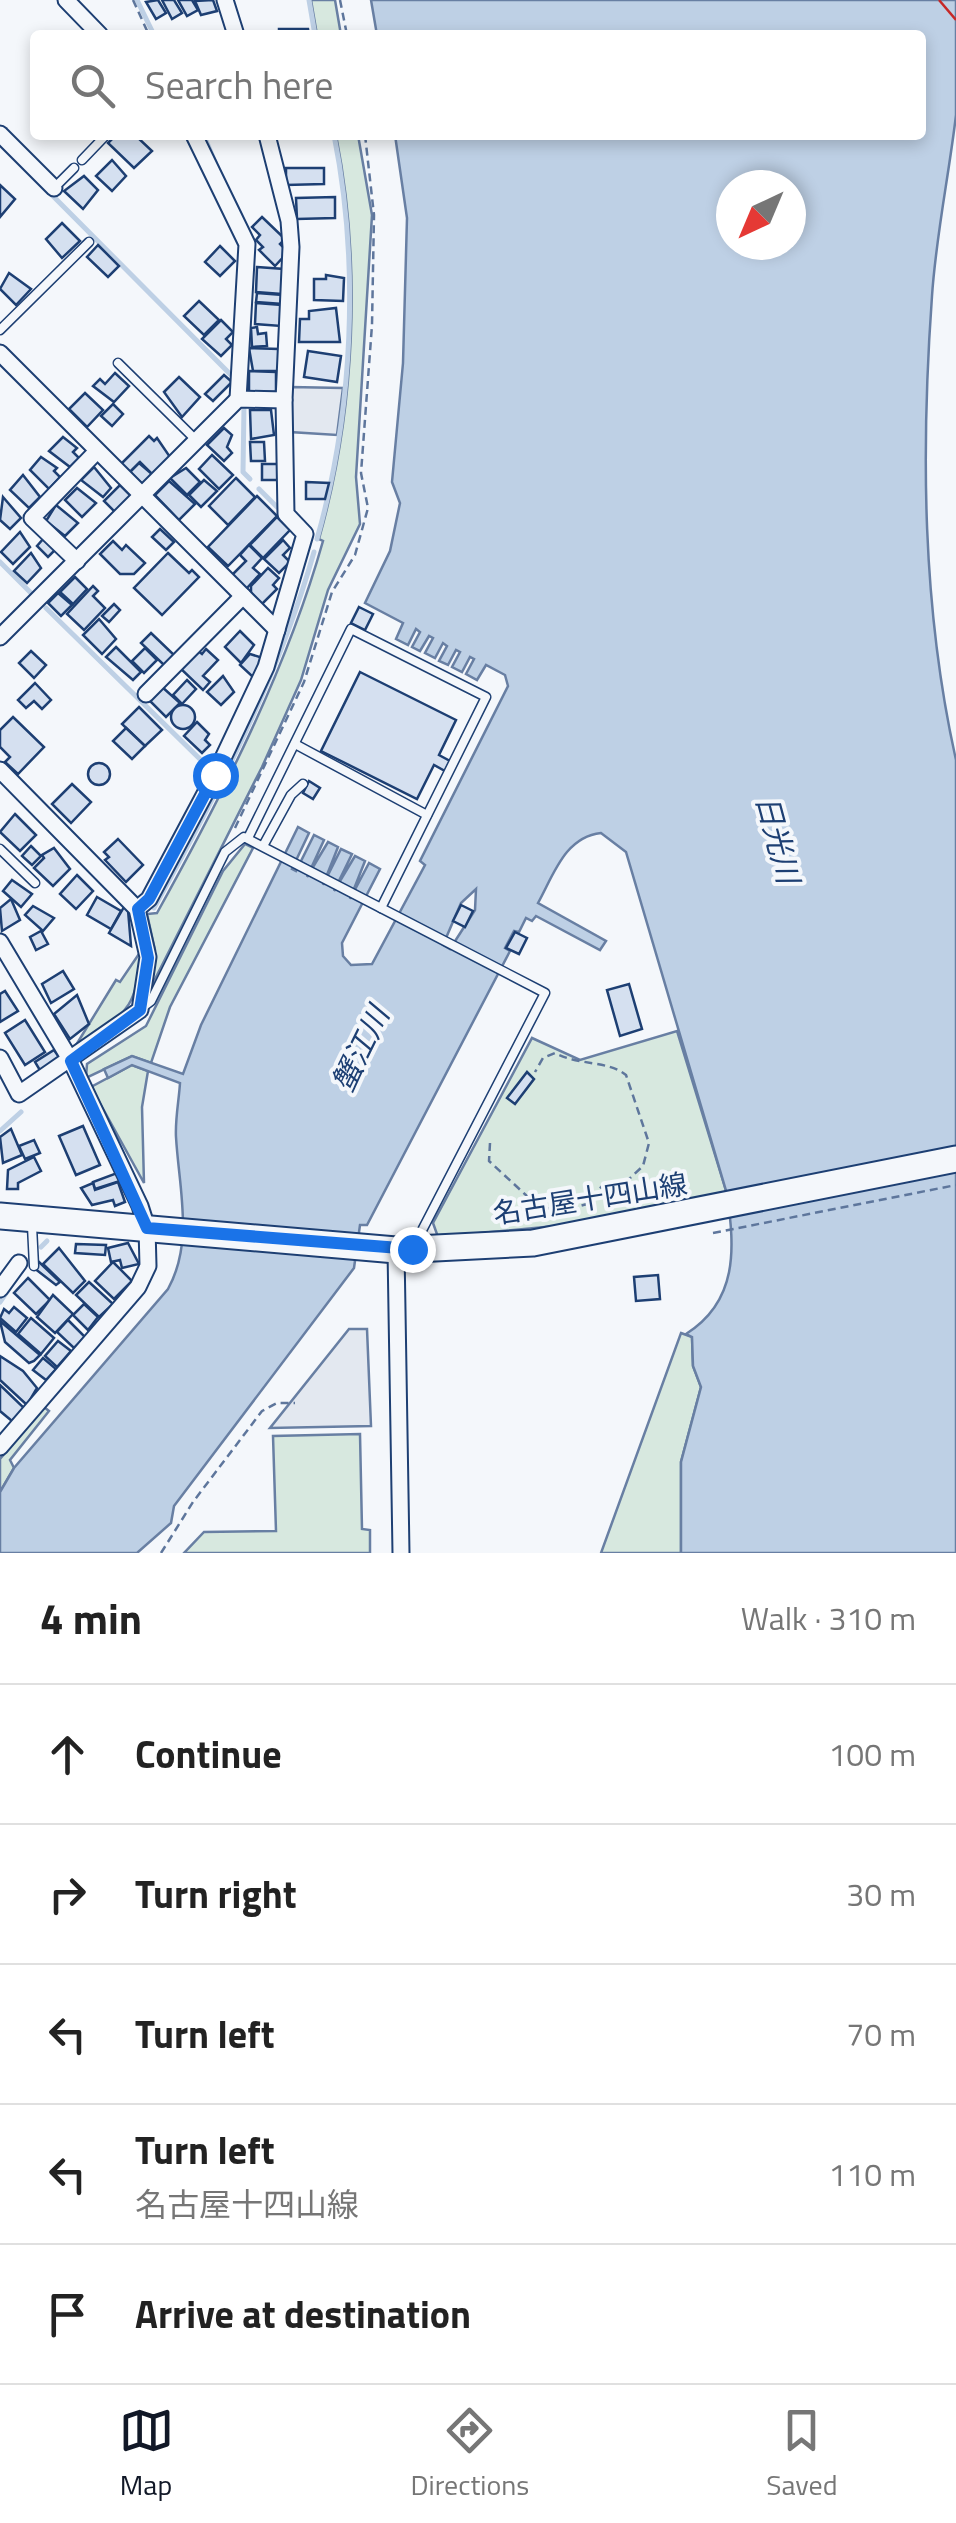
<!DOCTYPE html>
<meta charset="utf-8">
<style>
:root{--surface:#fff;--page:#f6f6f6;--text:#222;--muted:#767676;--line:#e0e0e0;--accent:#111827}
body{margin:0;font-family:"Titillium Web","Noto Sans JP",sans-serif;background:var(--page);color:var(--text)}
.compass{position:absolute;left:716px;top:170px;width:90px;height:90px;border-radius:50%;background:var(--surface);box-shadow:0 5px 15px #0003;rotate:224deg}
.stop{position:absolute;width:30px;height:30px;margin:-22px;border:8px solid #1a73e8;border-radius:50%;background:#fff}
.stop.end{background:#1a73e8;border-color:#fff;box-shadow:0 2px 10px #0008}
.list{margin:0;padding:0;list-style:none}
h2{display:flex;justify-content:space-between;align-items:center;height:130px;margin:0;padding:0 40px;font-size:42px}
h2 small{font-size:32px;font-weight:400;color:var(--muted)}
.list li{display:grid;grid-template-columns:65px 1fr auto;gap:30px;align-items:center;box-sizing:border-box;height:140px;padding:0 40px;border-top:2px solid var(--line)}
.list b{display:block;font-size:38px;white-space:nowrap}
.list p{margin:0;font-size:32px;white-space:nowrap;color:var(--muted)}
.list em{font-size:32px;font-style:normal;color:var(--muted)}
.icon{flex:none;width:55px;height:55px;fill:none;stroke:currentColor;stroke-width:2;stroke-linecap:round;stroke-linejoin:round}
.map{position:relative;flex:none;width:956px;height:1553px;overflow:hidden}
.search{position:absolute;background:var(--surface);box-shadow:0 5px 15px #0003;left:30px;right:30px;top:30px;height:110px;display:flex;align-items:center;gap:25px;box-sizing:border-box;padding:0 35px;border-radius:10px;color:var(--muted);font-size:38px}
.sheet{height:830px;background:var(--surface)}
nav{display:flex;justify-content:space-around;align-items:center;box-sizing:border-box;height:140px;border-top:2px solid var(--line);background:var(--surface);font-size:28px;color:var(--muted)}
nav a{display:grid;justify-items:center;gap:5px}
nav .on{color:var(--accent)}
.map>svg:first-child{display:block}
</style>
<div class="map">
<svg width="956" height="1553" viewBox="0 0 956 1553">
<rect width="100%" height="100%" fill="#f4f7fb"/>
<g fill="#d7e8df" stroke="#687fa3" stroke-width="2.5">
<polygon points="311,0 335,0 341,35 317,35"/>
<path d="M 336,135 L 358,135 L 372,215 L 356,477 L 360,524 L 328,590 L 301,680 L 262,767 L 148,993 L 155,950 L 147,914 L 157,913 C 223,794 287,669 323,541 L 319,539 C 355,411 362,266 336,135 Z"/>
<polygon points="245,844 253,848 170,1007 151,1063 132,1056 86,1078 87,1064 146,1026 223,871"/>
<path d="M 143,948 C 134,1016 127,1011 73,1050 L 116,980 L 120,982 Z"/>
<polygon points="677,1031 727,1194 566,1225 438,1237 433,1223 532,1038 580,1060"/>
<polygon points="132,1065 148,1071 142,1107 144,1183 91,1087"/>
<polygon points="681,1333 692,1337 693,1366 701,1387 681,1462 681,1553 601,1553"/>
<polygon points="44,1407 49,1411 10,1460 14,1468 0,1492 0,1459"/>
<polygon points="360,1434 362,1529 370,1530 370,1553 184,1553 204,1532 276,1531 273,1436"/>
</g>
<g fill="#e3e8f0" stroke="#687fa3" stroke-width="2.5">
<polygon points="290,387 343,388 337,435 290,432"/>
<polygon points="349,1329 367,1329 371,1426 270,1428"/>
</g>
<path fill="#bed0e5" stroke="#687fa3" stroke-width="2.5" fill-rule="evenodd" d="M 371,0 L 956,0 C 956,37 956,77 956,115 C 949,175 936,235 932,296 C 921,450 922,608 956,760 L 956,1553 L 681,1553 L 681,1462 L 701,1387 L 693,1366 L 692,1337 L 686,1334 C 738,1301 735,1249 727,1194 L 626,852 L 601,833 C 565,837 554,874 538,903 L 606,941 L 600,950 L 536,916 L 532,921 L 526,918 L 519,932 L 514,931 L 505,948 L 510,951 L 367,1225 L 360,1225 L 354,1268 L 174,1506 L 171,1523 L 137,1553 L 0,1553 L 0,1492 L 14,1468 L 168,1289 C 194,1242 179,1189 176,1137 C 175,1119 179,1100 180,1083 L 132,1065 L 108,1078 L 104,1069 L 132,1056 L 183,1074 L 201,1025 L 298,827 L 309,833 L 292,869 L 296,871 L 314,835 L 324,840 L 307,877 L 328,842 L 338,847 L 323,885 L 341,849 L 352,854 L 334,891 L 355,856 L 365,861 L 350,899 L 369,863 L 380,869 L 342,943 L 343,956 L 351,965 L 372,964 L 425,865 L 420,861 L 508,686 L 505,675 L 486,665 L 477,680 L 466,674 L 474,659 L 470,657 L 462,672 L 452,667 L 460,652 L 456,650 L 448,665 L 439,661 L 447,646 L 443,643 L 435,658 L 425,653 L 433,638 L 429,636 L 420,651 L 412,647 L 420,632 L 416,629 L 408,645 L 396,639 L 403,623 L 365,603 L 390,551 L 400,503 L 392,482 L 403,363 L 407,218 L 395,135 L 921,135 L 921,35 L 377,35 ZM 731,185 L 791,185 L 791,245 L 731,245 ZM 476,889 L 475,910 L 450,949 L 443,945 L 461,903 Z"/>
<g fill="none" stroke-linecap="round" stroke-linejoin="round">
<g stroke="#bed0e5" stroke-width="5">
<polyline points="137,0 154,35"/>
<polyline points="309,0 315,35"/>
<polyline points="204,136 215,162"/>
<polyline points="49,192 230,374"/>
<polyline points="244,406 243,472 250,479"/>
<polyline points="259,489 277,507"/>
<path d="M 317,539 C 353,412 360,265 334,135"/>
<polyline points="0,562 31,593"/>
<polyline points="46,608 207,766"/>
<path d="M 154,908 C 218,792 278,679 314,552"/>
<polyline points="0,1131 21,1112"/>
<polyline points="41,1247 47,1241"/>
<polyline points="0,1302 15,1280"/>
</g>
</g>
<g fill="#d5e0f0" stroke="#1d3f73" stroke-width="2.5">
<polygon points="158,0 166,13 156,19 146,2"/>
<polygon points="162,0 174,0 182,13 172,19"/>
<polygon points="178,0 192,0 198,10 187,16"/>
<polygon points="213,0 217,11 201,15 195,1"/>
<polygon points="279,29 308,29 309,35 279,35"/>
<polygon points="116,135 135,135 152,151 134,168 108,143"/>
<polygon points="112,160 126,176 112,191 96,176"/>
<polygon points="286,168 324,168 324,184 286,185"/>
<polygon points="84,176 98,190 83,209 64,191"/>
<polygon points="0,185 15,199 0,217"/>
<polygon points="335,197 335,218 297,219 296,198"/>
<polygon points="262,217 285,239 280,244 288,252 275,266 259,250 263,247 256,240 260,235 252,227"/>
<polygon points="62,223 80,241 62,258 46,239"/>
<polygon points="98,245 119,266 108,277 87,257"/>
<polygon points="220,246 235,261 220,276 205,262"/>
<polygon points="257,267 284,269 282,294 256,292"/>
<polygon points="9,273 31,289 16,305 0,289"/>
<polygon points="326,275 344,278 343,301 314,300 314,279 326,279"/>
<polygon points="257,293 283,295 283,304 256,302"/>
<polygon points="199,301 219,320 204,335 184,316"/>
<polygon points="256,303 282,305 281,326 255,324"/>
<polygon points="336,308 340,342 299,342 300,319 309,319 309,311"/>
<polygon points="221,320 233,332 226,339 232,345 221,356 202,339"/>
<polygon points="257,327 258,334 266,333 267,346 252,347 251,328"/>
<polygon points="249,348 279,349 278,371 253,371"/>
<polygon points="308,351 341,356 337,382 304,377"/>
<polygon points="249,371 276,372 276,392 249,392"/>
<polygon points="115,373 129,386 114,402 93,386 100,379 105,384"/>
<polygon points="224,375 232,382 213,401 205,394"/>
<polygon points="179,377 200,397 182,417 164,392"/>
<polygon points="85,393 103,410 87,427 69,409"/>
<polygon points="113,404 123,414 112,426 101,416"/>
<polygon points="250,410 271,410 274,435 251,439"/>
<polygon points="224,428 232,435 227,447 232,453 224,461 207,445"/>
<polygon points="149,436 154,441 157,438 170,457 153,475 140,462 130,472 121,464"/>
<polygon points="63,437 77,448 73,452 79,458 70,467 49,451"/>
<polygon points="250,442 264,442 265,461 251,461"/>
<polygon points="212,455 233,475 219,489 199,469"/>
<polygon points="41,457 57,468 54,471 60,477 49,489 30,470"/>
<polygon points="139,463 153,475 143,485 130,472"/>
<rect x="262" y="464" width="20" height="16"/>
<polygon points="94,467 111,488 103,497 81,480"/>
<polygon points="186,468 200,482 187,495 170,478"/>
<polygon points="23,475 40,497 29,508 10,490"/>
<polygon points="236,478 255,497 228,525 209,506"/>
<polygon points="204,480 217,491 201,507 189,495"/>
<polygon points="169,481 195,504 179,520 155,495"/>
<polygon points="306,482 329,483 325,499 306,499"/>
<polygon points="120,485 131,496 115,512 104,501"/>
<polygon points="77,488 96,503 82,517 65,500"/>
<polygon points="257,496 277,516 228,566 208,547"/>
<polygon points="3,497 21,518 10,529 0,520"/>
<polygon points="56,505 78,523 65,536 46,521"/>
<polygon points="277,517 290,530 263,558 250,545"/>
<polygon points="160,529 174,542 166,550 152,537"/>
<polygon points="20,532 30,547 13,564 1,552"/>
<polygon points="44,538 56,549 48,557 37,546"/>
<polygon points="283,540 290,548 283,555 290,562 279,573 264,559"/>
<polygon points="113,541 122,550 126,545 145,563 134,574 120,574 100,554"/>
<polygon points="249,545 262,558 253,568 260,574 246,589 231,576 246,561 240,555"/>
<polygon points="31,553 41,568 27,583 14,571"/>
<polygon points="168,553 189,573 192,570 199,577 162,615 134,588"/>
<polygon points="268,568 279,578 273,585 277,589 262,604 251,593 251,586"/>
<polygon points="75,577 87,589 73,604 60,592"/>
<polygon points="93,586 98,591 93,596 105,608 84,630 67,614"/>
<polygon points="58,593 72,605 61,616 48,603"/>
<polygon points="114,604 120,610 109,622 102,616"/>
<polygon points="359,607 373,614 365,630 351,623"/>
<polygon points="99,619 116,639 102,654 83,635"/>
<polygon points="240,631 254,645 241,663 225,647"/>
<polygon points="151,633 174,655 164,665 141,643"/>
<polygon points="116,647 141,672 133,680 106,657"/>
<polygon points="145,648 157,660 144,673 132,661"/>
<polygon points="206,649 218,660 203,676 210,682 203,690 180,668 197,650 202,654"/>
<polygon points="31,651 46,665 34,678 19,663"/>
<polygon points="250,654 263,658 253,677 240,665"/>
<polygon points="360,672 456,720 439,755 450,761 445,771 434,765 417,799 321,751"/>
<polygon points="223,676 234,692 221,705 207,692"/>
<polygon points="187,680 196,689 182,704 173,695"/>
<polygon points="35,683 51,700 42,709 34,701 26,708 18,700"/>
<polygon points="161,686 180,703 166,717 148,699"/>
<circle cx="183" cy="717" r="12"/>
<polygon points="139,707 162,730 145,746 122,724"/>
<polygon points="13,717 44,747 18,774 5,762 10,757 0,747 0,730"/>
<polygon points="197,722 209,734 205,740 210,745 202,753 184,736"/>
<polygon points="126,728 145,746 132,759 113,741"/>
<circle cx="99" cy="774" r="11"/>
<polygon points="309,781 320,788 313,799 303,793"/>
<polygon points="72,784 91,802 71,823 52,804"/>
<polygon points="15,814 36,835 20,851 0,832"/>
<polygon points="118,839 143,865 126,882 105,860 109,857 104,852"/>
<polygon points="31,846 41,856 32,865 22,856"/>
<polygon points="54,848 70,869 53,886 34,868 44,858 42,855"/>
<polygon points="77,875 93,891 76,909 60,894"/>
<polygon points="12,880 32,894 21,907 3,891"/>
<polygon points="97,897 121,911 111,929 87,915"/>
<polygon points="11,899 20,920 2,931 0,908"/>
<polygon points="461,905 473,911 465,927 453,921"/>
<polygon points="33,906 54,918 43,931 25,915"/>
<polygon points="124,907 128,910 131,946 109,933"/>
<polygon points="41,931 48,944 36,950 30,937"/>
<polygon points="515,932 527,938 519,954 506,948"/>
<polygon points="63,971 74,989 51,1003 42,984"/>
<polygon points="629,984 642,1029 620,1036 607,990"/>
<polygon points="5,991 18,1011 0,1022 0,994"/>
<polygon points="77,995 89,1024 70,1039 54,1014"/>
<polygon points="25,1020 45,1052 25,1065 5,1033"/>
<polygon points="54,1050 61,1060 41,1072 35,1062"/>
<polygon points="527,1072 534,1079 515,1104 507,1098"/>
<polygon points="83,1126 100,1165 76,1175 59,1136"/>
<polygon points="11,1129 22,1155 3,1163 0,1137"/>
<polygon points="34,1140 40,1153 25,1159 19,1146"/>
<polygon points="34,1157 41,1171 18,1183 18,1189 7,1189 8,1170"/>
<polygon points="117,1173 120,1181 95,1189 93,1182"/>
<polygon points="118,1182 125,1202 115,1206 113,1200 92,1205 81,1188 93,1183 95,1190"/>
<polygon points="128,1243 139,1264 122,1268 120,1260 111,1262 108,1248"/>
<polygon points="76,1244 106,1245 105,1255 75,1253"/>
<polygon points="59,1248 85,1281 73,1293 43,1264"/>
<polygon points="39,1262 60,1282 56,1285 34,1268"/>
<polygon points="113,1262 132,1281 114,1299 95,1281"/>
<polygon points="658,1275 660,1299 636,1301 634,1277"/>
<polygon points="28,1278 50,1300 36,1314 14,1293"/>
<polygon points="89,1282 113,1304 99,1317 76,1295"/>
<polygon points="53,1295 73,1314 55,1333 37,1317"/>
<polygon points="84,1304 98,1317 88,1330 73,1315"/>
<polygon points="14,1307 27,1318 16,1332 0,1318 4,1309 9,1313"/>
<polygon points="31,1318 54,1338 41,1354 18,1334"/>
<polygon points="68,1320 85,1337 74,1348 57,1332"/>
<polygon points="0,1321 40,1355 34,1361 29,1363 5,1342"/>
<polygon points="58,1341 71,1351 57,1367 45,1356"/>
<polygon points="0,1356 23,1371 37,1388 27,1405 0,1380"/>
<polygon points="43,1358 56,1369 46,1380 33,1370"/>
<polygon points="0,1385 24,1408 12,1421 0,1411"/>
</g>
<g fill="none" stroke-linecap="round" stroke-linejoin="round">
<g stroke="#1d3f73" stroke-width="11">
<g id="service">
<polyline points="82,160 106,135"/>
<polyline points="54,188 74,168"/>
<polyline points="0,330 89,242"/>
<polyline points="118,363 197,441"/>
<polyline points="295,744 427,815"/>
<polyline points="248,838 351,629 486,697 381,908"/>
<polyline points="263,846 291,795 303,784"/>
<polyline points="0,849 35,883"/>
<polyline points="143,1007 151,1001 225,852 244,837 545,993 416,1242"/>
<polyline points="32,1226 34,1266"/>
</g>
</g>
<g stroke="#1d3f73" stroke-width="19">
<g id="minor">
<polyline points="66,0 100,35"/>
<polyline points="225,0 236,35"/>
<polyline points="0,134 54,188"/>
<polyline points="194,135 247,244 238,399"/>
<polyline points="0,353 277,630"/>
<polyline points="77,561 32,518 97,451"/>
<polyline points="0,637 238,399 284,400 291,247 289,221 267,135"/>
<polyline points="146,694 243,596"/>
<polyline points="0,770 137,909 148,957 140,1010 19,1094 0,1058"/>
<polyline points="137,909 149,899 215,775 266,667 305,534 286,514 284,400"/>
<polyline points="0,942 71,1061 140,1206 147,1228 148,1266 138,1287 0,1447"/>
<polyline points="396,1250 401,1553"/>
<polyline points="0,1289 19,1263"/>
</g>
</g>
<g stroke="#1d3f73" stroke-width="29">
<polyline id="primary" points="0,1216 396,1250 533,1243 956,1159"/>
</g>
<g stroke="#5e769c" stroke-width="2.5" stroke-dasharray="8 5" stroke-linecap="butt">
<polyline points="133,0 149,35"/>
<polyline points="340,0 347,35"/>
<polyline points="235,828 304,682 332,592 355,555 368,508 361,473 372,325 374,215 365,135"/>
<path d="M 490,1143 L 489,1161 L 528,1197 L 556,1213 L 587,1204 L 602,1186 L 628,1180 L 643,1166 L 649,1143 L 626,1075 C 607,1060 580,1066 555,1053 L 543,1058 L 535,1072"/>
<polyline points="713,1233 956,1185"/>
<polyline points="161,1553 193,1502 262,1411 277,1403 295,1403"/>
</g>
<use href="#service" stroke="#f4f7fb" stroke-width="8"/>
<use href="#minor" stroke="#f4f7fb" stroke-width="15"/>
<use href="#primary" stroke="#f4f7fb" stroke-width="25"/>
<polyline stroke="#c62828" stroke-width="2.5" stroke-dasharray="35 8 5 8" stroke-linecap="butt" points="939,0 956,20"/>
</g>
<g fill="none" stroke-linecap="round" stroke-linejoin="round">
<polyline stroke="#1a73e8" stroke-width="12" points="215,775 149,899 138,909 148,958 140,1010 71,1061 147,1228 412,1249"/>
</g>
<g text-anchor="middle" dominant-baseline="central" stroke-width="8" stroke-linejoin="round" paint-order="stroke">
<g font-size="28" fill="#1d3f73" stroke="#f4f7fb">
<text transform="translate(590 1198) rotate(-9)">名古屋十四山線</text>
</g>
<g font-size="30" font-style="italic" fill="#1d3f73" stroke="#f4f7fb">
<text transform="translate(778 839) rotate(75)">日光川</text>
<text transform="translate(360 1049) rotate(-64)">蟹江川</text>
</g>
</g>
</svg>
<svg class="compass" viewBox="-18 -18 36 36"><path d="M0-13l5 13h-10z" fill="#e53935"/><path d="M0 13l5-13h-10z" fill="#767676"/></svg>
<div class="stop" style="left:215px;top:775px"></div>
<div class="stop end" style="left:412px;top:1249px"></div>
<div class="search"><svg class="icon" aria-label="search" viewBox="0 0 24 24"><circle cx="10" cy="10" r="6"/><path d="M15 15l6 6"/></svg>Search here</div>
</div>
<section class="sheet">
<h2>4 min<small>Walk · 310 m</small></h2>
<ul class="list">
<li><svg class="icon" aria-label="ahead" viewBox="0 0 24 24"><path d="M12 20V5M6 11l6-6 6 6"/></svg><div><b>Continue</b></div><em>100 m</em></li>
<li><svg class="icon" aria-label="right" viewBox="0 0 24 24"><path d="M7 20v-9h11M14 6l5 5-5 5"/></svg><div><b>Turn right</b></div><em>30 m</em></li>
<li><svg class="icon" aria-label="left" viewBox="0 0 24 24"><path d="M17 20v-9H6M10 6l-5 5 5 5"/></svg><div><b>Turn left</b></div><em>70 m</em></li>
<li><svg class="icon" aria-label="left" viewBox="0 0 24 24"><path d="M17 20v-9H6M10 6l-5 5 5 5"/></svg><div><b>Turn left</b><p>名古屋十四山線</p></div><em>110 m</em></li>
<li><svg class="icon" aria-label="arrive" viewBox="0 0 24 24"><path d="M6 21V4h12l-3 4 3 4H6"/></svg><div><b>Arrive at destination</b></div></li>
</ul>
</section>
<nav>
<a class="on"><svg class="icon" aria-label="map" viewBox="0 0 24 24"><path d="M3 6l6-2 6 2 6-2v14l-6 2-6-2-6 2zM9 4v14M15 6v14"/></svg>Map</a>
<a><svg class="icon" aria-label="directions" viewBox="0 0 24 24"><path d="M12 3l9 9-9 9-9-9zM9 14v-3h6M13 9l2 2-2 2"/></svg>Directions</a>
<a><svg class="icon" aria-label="saved" viewBox="0 0 24 24"><path d="M7 4h10v16l-5-4-5 4z"/></svg>Saved</a>
</nav>
